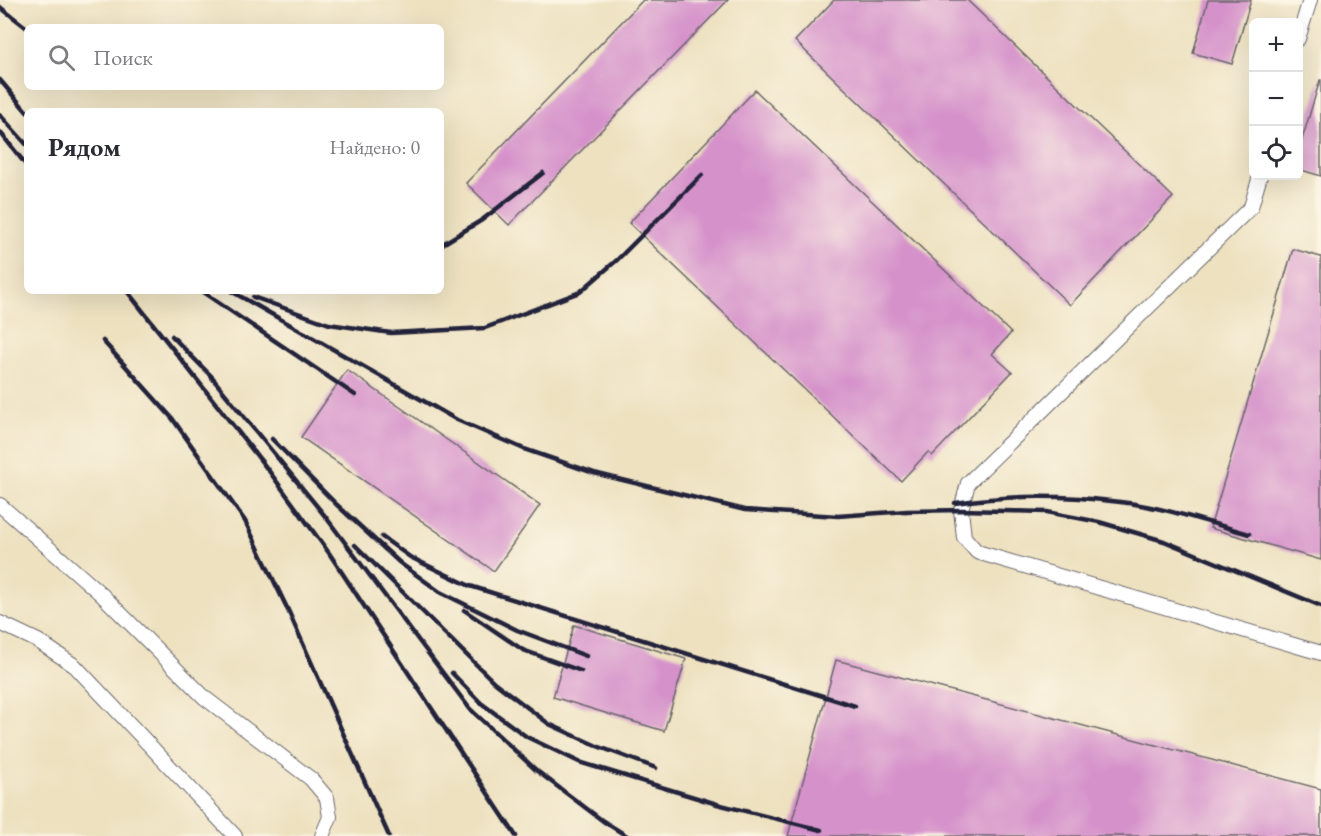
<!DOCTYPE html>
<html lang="ru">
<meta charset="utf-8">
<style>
:root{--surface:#fff;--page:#f7f7f7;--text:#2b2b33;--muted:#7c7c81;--line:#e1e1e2}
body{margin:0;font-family:"EB Garamond",serif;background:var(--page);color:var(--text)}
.controls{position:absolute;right:18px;top:18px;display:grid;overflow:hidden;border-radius:9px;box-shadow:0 6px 24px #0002}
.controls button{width:54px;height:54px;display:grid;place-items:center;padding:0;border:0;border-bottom:2px solid var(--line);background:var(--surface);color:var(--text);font:30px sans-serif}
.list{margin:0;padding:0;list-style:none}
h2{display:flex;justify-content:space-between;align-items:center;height:78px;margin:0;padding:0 24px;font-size:26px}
h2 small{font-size:20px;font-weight:400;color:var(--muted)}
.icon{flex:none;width:33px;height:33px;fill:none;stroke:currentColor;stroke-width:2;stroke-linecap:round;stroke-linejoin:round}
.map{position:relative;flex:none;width:1321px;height:836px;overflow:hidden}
.search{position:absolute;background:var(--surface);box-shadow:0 6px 24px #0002;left:24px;top:24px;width:420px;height:66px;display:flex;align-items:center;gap:15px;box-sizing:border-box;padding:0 21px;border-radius:9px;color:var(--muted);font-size:22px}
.panel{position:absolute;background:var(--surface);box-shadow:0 6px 24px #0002;left:24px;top:108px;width:420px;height:186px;border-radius:9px}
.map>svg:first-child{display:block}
</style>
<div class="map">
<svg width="1321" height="836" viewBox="0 0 1321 836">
<rect width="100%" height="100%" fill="#fcf5e5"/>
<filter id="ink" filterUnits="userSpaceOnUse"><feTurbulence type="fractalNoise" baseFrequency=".0167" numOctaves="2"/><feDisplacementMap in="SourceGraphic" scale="12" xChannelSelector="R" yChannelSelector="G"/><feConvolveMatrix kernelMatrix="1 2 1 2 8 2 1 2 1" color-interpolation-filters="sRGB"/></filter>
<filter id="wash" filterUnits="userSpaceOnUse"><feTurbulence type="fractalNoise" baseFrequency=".008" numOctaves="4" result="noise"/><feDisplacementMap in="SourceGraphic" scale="24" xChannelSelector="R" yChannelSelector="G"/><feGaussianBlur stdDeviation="1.35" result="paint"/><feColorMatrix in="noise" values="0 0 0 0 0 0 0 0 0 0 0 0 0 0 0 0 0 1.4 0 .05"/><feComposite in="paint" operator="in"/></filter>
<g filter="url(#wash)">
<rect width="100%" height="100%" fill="#ede1c0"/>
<g id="blocks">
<g fill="#d592ca">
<polygon points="643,0 728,0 509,225 466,183"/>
<polygon points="834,0 967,0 1173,197 1070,305 795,41"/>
<polygon points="1208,0 1251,0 1232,64 1193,53"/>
<polygon points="1320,80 1321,80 1321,176 1298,169 1298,153"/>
<polygon points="755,90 1011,333 992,354 1012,372 932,456 928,452 901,481 629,223"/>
<polygon points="1293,249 1321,257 1321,560 1210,528"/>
<polygon points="347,370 540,505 494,571 301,437"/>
<polygon points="574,625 686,659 664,731 553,697"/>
<polygon points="836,660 1321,789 1321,836 788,836"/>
</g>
</g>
</g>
<g filter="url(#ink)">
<use href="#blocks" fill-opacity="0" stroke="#69656a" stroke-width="1.5"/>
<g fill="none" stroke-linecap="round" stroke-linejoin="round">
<g stroke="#69656a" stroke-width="16">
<g id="lane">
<polyline points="1298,39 1310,0"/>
<polyline points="1260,176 1251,207 968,483 961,510 964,537 977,552 1321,653"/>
<polyline points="0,505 101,594 205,698 311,779 327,798 330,817 322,836"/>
<polyline points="0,623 38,641 75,666 235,836"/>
</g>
</g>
<use href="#lane" stroke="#fff" stroke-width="14"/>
<g stroke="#22223b" stroke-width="4.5">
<polyline points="0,7 27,28"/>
<polyline points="0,80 27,112"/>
<polyline points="0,115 27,145"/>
<polyline points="0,132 27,166"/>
<polyline points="441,245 482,220 543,173"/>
<polyline points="127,291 269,471 329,553 516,836"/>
<polyline points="201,291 355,395"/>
<polyline points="231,291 457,420 524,449 594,473 745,510 838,516 907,511 961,510 1047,512 1099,522 1164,541 1321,606"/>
<polyline points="253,297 329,324 391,333 485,328 580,292 617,260 702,175"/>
<polyline points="172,336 214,379"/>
<polyline points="103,341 172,418 245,521 287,608 389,836"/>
<polyline points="209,374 325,516 470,709 537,771 603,821 627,836"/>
<polyline points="272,439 336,504 400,563 440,592 517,630 586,656"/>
<path d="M 955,503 C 1008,495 1066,495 1120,502 C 1164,507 1207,522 1249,534"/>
<polyline points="382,537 410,557 470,586 855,706"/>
<polyline points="355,545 494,682 549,724 597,746 656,768"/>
<polyline points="464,610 523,650 581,671"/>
<polyline points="452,673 481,703 527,737 579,762 717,804 821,830"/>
</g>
</g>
</g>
</svg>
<div class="controls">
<button>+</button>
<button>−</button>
<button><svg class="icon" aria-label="locate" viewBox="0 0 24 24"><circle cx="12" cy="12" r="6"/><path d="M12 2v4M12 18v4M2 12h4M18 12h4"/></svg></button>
</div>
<div class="search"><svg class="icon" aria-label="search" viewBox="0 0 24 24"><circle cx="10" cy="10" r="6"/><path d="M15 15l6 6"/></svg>Поиск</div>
<section class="panel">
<h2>Рядом<small>Найдено: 0</small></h2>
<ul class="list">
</ul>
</section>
</div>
